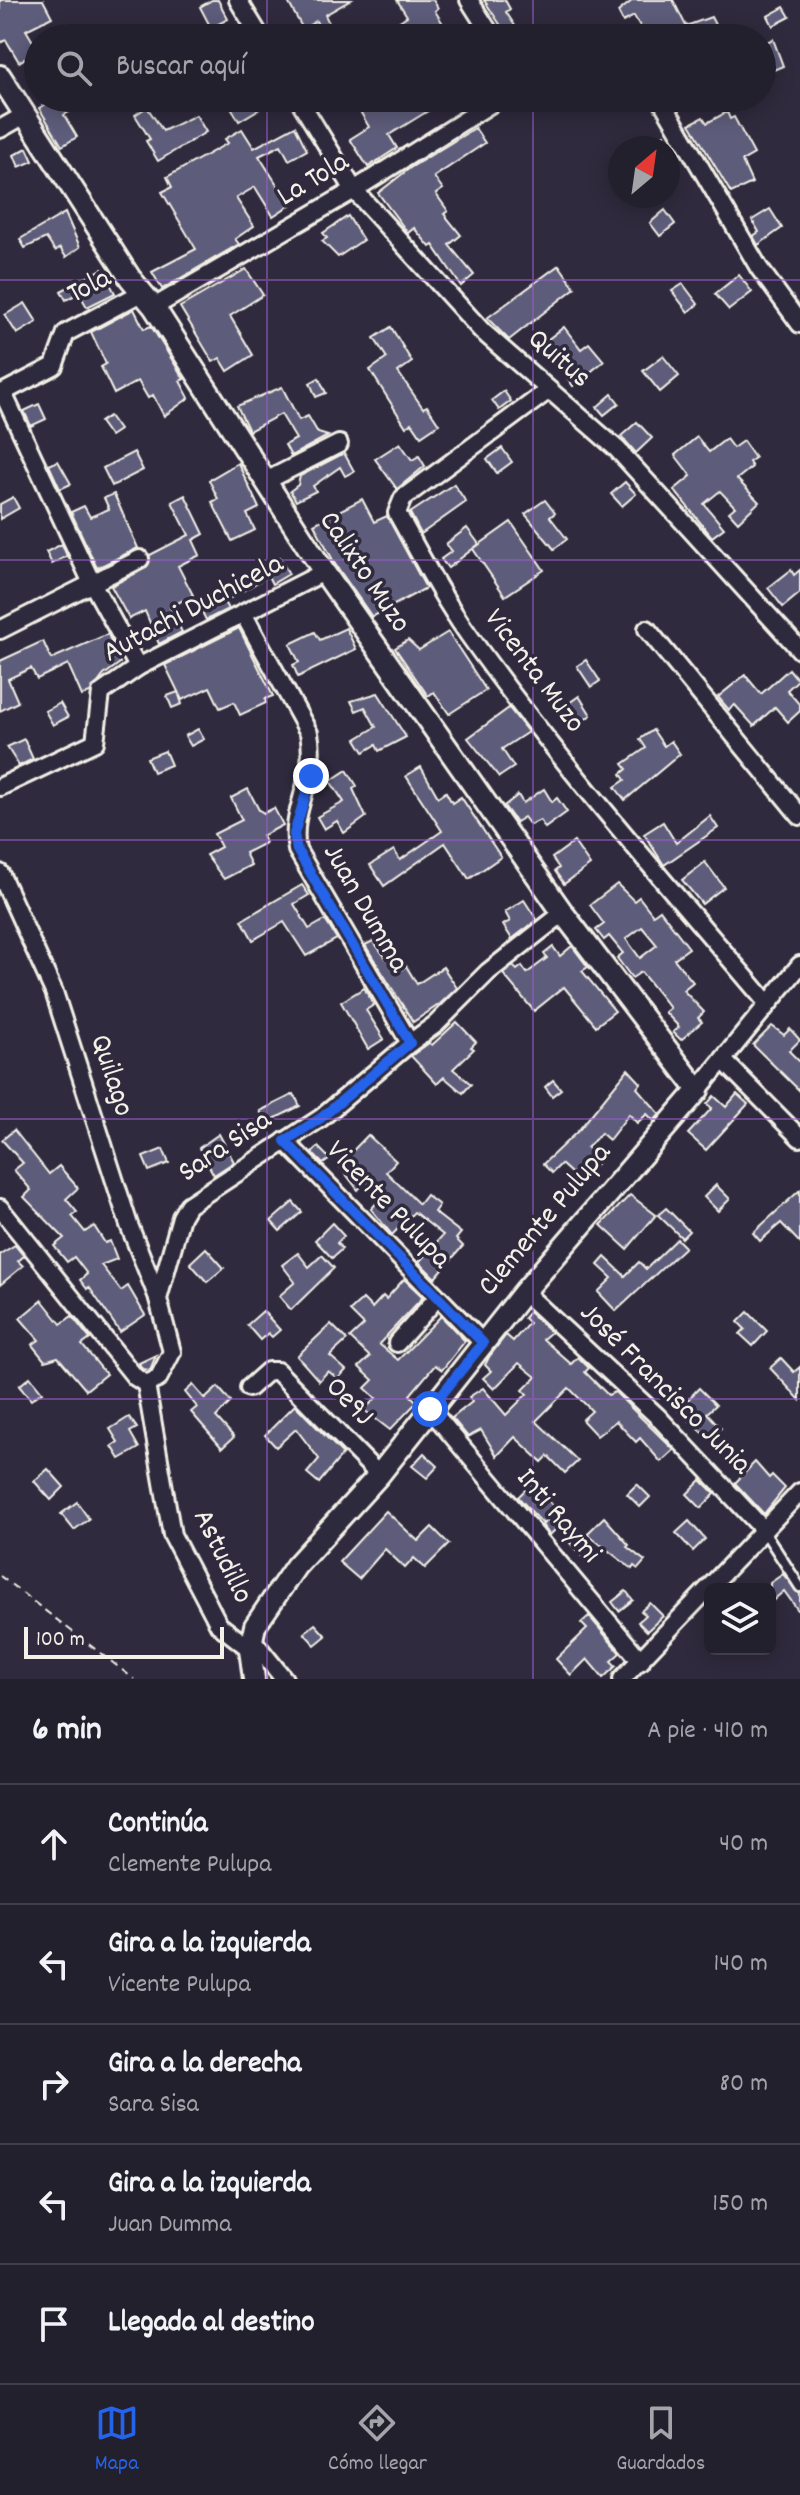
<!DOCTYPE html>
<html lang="es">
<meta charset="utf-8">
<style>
:root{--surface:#23202e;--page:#2b2836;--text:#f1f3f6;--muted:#a3a3aa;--line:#403e4a;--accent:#2563eb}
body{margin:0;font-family:Dekko,sans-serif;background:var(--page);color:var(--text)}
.controls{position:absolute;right:24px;bottom:24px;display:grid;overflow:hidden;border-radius:12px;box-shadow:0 4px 20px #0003}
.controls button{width:72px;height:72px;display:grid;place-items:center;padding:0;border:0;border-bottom:2px solid var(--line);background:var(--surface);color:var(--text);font:40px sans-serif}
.compass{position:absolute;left:608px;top:136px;width:72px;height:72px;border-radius:50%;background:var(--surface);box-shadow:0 4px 20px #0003;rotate:29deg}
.scale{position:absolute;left:24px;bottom:20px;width:200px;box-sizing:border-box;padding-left:8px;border:4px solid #f4f1e8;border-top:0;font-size:22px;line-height:28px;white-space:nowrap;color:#f4f1e8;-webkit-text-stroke:6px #2f2a3d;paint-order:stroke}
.stop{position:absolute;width:24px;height:24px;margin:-18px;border:6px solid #2563eb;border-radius:50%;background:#fff}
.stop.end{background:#2563eb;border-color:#fff;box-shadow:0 2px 8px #0008}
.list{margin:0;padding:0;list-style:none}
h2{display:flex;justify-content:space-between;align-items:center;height:104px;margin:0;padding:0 32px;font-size:34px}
h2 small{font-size:26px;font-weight:400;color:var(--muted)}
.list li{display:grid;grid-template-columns:52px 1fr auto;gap:24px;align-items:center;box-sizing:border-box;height:120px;padding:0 32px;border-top:2px solid var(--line)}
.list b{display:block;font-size:30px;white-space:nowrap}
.list p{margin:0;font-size:26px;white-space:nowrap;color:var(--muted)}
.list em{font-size:26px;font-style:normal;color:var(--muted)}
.icon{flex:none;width:44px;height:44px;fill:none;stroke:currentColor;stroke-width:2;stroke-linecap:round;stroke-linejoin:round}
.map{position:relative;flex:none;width:800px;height:1679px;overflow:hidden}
.search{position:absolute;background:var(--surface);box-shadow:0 4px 20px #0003;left:24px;right:24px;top:24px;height:88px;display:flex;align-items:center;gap:20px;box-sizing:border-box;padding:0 28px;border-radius:44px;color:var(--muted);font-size:30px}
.sheet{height:704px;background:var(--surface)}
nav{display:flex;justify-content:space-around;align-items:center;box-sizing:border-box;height:112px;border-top:2px solid var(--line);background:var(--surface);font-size:22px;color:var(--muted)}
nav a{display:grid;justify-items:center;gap:4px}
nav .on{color:var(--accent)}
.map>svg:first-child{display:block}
</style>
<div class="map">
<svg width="800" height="1679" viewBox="0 0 800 1679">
<rect width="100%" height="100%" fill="#2f2a3d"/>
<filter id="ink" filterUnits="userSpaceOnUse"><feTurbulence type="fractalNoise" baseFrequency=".0125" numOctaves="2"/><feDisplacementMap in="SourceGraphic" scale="16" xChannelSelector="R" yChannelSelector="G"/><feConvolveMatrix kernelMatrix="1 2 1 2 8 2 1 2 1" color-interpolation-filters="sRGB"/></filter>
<g filter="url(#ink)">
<g fill="#5d5c7a" stroke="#f4f1e8" stroke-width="2" fill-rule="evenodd">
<polygon points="0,0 43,0 52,17 26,30 38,50 19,62 6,40 0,43"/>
<polygon points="212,0 218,0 228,19 211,28 200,7"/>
<polygon points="287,0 351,0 325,15 331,27 322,32 316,21 303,29"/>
<polygon points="397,0 433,0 438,8 435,11 452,38 419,38 408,31 402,35 395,24 407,16"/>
<polygon points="484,0 505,0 510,9 506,12 523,38 509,38"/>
<polygon points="633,0 673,0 686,26 711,17 722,38 647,38 634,16 623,22 618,12"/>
<polygon points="784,7 790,17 773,26 768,16"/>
<polygon points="68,24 77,38 45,38"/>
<polygon points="773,39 783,66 762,75 762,44"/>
<polygon points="57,98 94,98 64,115 77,137 62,146 39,108"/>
<polygon points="226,98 278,98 239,121"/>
<polygon points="385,98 449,98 389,135 397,148 368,167 350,139 369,127 361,113"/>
<polygon points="147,107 163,131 196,115 206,132 158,161 146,141 150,139 135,115"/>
<polygon points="727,112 730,119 734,117 754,154 742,161 752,183 731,193 690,124 703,117 707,123"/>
<polygon points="295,126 307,150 289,160 281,145 259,156 290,205 273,216 255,187 236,198 254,226 235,239 239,244 162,289 152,272 196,249 162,192 172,187 167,177 228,143 225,139 242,129 254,148"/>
<polygon points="475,128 485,143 434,177 443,189 436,194 448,211 444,214 461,235 449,245 474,275 461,286 433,245 430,247 414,228 408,233 378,193 410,168"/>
<polygon points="664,134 672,148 639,148"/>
<polygon points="27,148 33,161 19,167 14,155"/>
<polygon points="770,209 782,228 758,245 753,236 759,232 752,220"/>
<polygon points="665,210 675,224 660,236 650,223"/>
<polygon points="65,213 80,247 66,257 60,248 55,251 46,238 25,248 20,239"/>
<polygon points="348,216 363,240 338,257 322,241 327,238 323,233"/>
<polygon points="559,265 575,288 509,340 487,318"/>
<polygon points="102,269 115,293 87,307 79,293 66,300 61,291"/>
<polygon points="246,269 263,295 230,316 253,355 228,371 220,358 213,362 180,307"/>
<polygon points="739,275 752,292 729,310 715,294"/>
<polygon points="683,284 698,304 688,312 672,291"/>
<polygon points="25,303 37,322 17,334 5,315"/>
<polygon points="134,309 144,329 151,326 184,379 180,381 189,398 164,416 153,395 148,398 138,381 114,394 101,367 106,364 91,332"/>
<polygon points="391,327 412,362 398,372 423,408 427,406 439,424 421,436 412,423 406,427 370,370 387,358 374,338"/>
<polygon points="564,327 581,349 589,343 604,361 573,386 543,343"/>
<polygon points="663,356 679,376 660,392 643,371"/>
<polygon points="319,378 326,393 316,397 310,383"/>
<polygon points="282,387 299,420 308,416 318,433 328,436 291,456 285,445 296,439 281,414 249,431 237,406"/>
<polygon points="504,391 511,401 499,410 492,400"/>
<polygon points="612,394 619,403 604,415 597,407"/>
<polygon points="39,404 46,419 31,426 24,411"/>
<polygon points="109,416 119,430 110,436 100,422"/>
<polygon points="637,422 652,438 636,453 621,436"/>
<polygon points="697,437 709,452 726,439 733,448 743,441 755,458 749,462 752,467 737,479 759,502 738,522 729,512 735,507 720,491 704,504 724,528 712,537 674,490 691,476 675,455"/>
<polygon points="400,443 412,460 419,456 425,466 397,489 375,459"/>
<polygon points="502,448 512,462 497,473 487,459"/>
<polygon points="134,452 143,470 112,486 103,468"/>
<polygon points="344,453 354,471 345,476 340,467 313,486 316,491 296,501 290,491 298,485 300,476"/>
<polygon points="58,461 71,484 60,489 49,465"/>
<polygon points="238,463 259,508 247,514 255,530 232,541 212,502 218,499 209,480"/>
<polygon points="625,482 636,494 622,506 611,494"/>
<polygon points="454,484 466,502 421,534 410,513"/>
<polygon points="114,494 138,548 97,568 71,512 84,506 90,517 109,509 104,498"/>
<polygon points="185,495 204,534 193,540 200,555 178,566 193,595 170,607 182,632 159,644 145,611 129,619 111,586 146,568 150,555 189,535 172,502"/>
<polygon points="13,497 19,508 0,519 0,504"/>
<polygon points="362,499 374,522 387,516 426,588 372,617 335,564 314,524"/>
<polygon points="545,500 555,513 550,517 567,539 554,549 525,514"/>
<polygon points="511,522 544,570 505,596 473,549"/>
<polygon points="467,528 479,544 448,568 441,559 452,551 446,544"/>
<polygon points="62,544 67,556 52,564 46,552"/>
<polygon points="279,557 289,574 272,584 268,576 224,602 228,609 206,620 197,602"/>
<polygon points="791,570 794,575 800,570 800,593 783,607 768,588"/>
<polygon points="239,628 273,696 265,699 266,703 240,715 234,702 220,708 210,687 182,700 165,665"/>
<polygon points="346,628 356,649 298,677 293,665 299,662 290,644 315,632 320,640"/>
<polygon points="448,632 486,690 449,714 434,692 428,696 395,648 408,640 419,650"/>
<polygon points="108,634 120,663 104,675 90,693 82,696 68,664 37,679 31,668 8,679 18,702 0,711 0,661 43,641 51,659"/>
<polygon points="586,660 600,681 591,687 577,666"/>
<polygon points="789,669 798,680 787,690 800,705 800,711 788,722 775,707 754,726 735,705 729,710 718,697 745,675 761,694"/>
<polygon points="178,692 182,704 172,708 167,696"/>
<polygon points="378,693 406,737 379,751 376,745 364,752 356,739 376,727 365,707 356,711 351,701"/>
<polygon points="579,696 591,715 572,729 559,710"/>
<polygon points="60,703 68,717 53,725 45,711"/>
<polygon points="509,708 528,732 502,749 514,767 499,777 468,738"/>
<polygon points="198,729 204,739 191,746 185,736"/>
<polygon points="653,730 664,746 671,741 680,754 625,800 615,787 625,780 621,774 627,769 623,764 646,748 640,739"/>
<polygon points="24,739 33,759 19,766 7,747"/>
<polygon points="165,751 171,765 153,772 147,758"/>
<polygon points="421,767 438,797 446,792 452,803 461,797 501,857 469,879 445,843 384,886 370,865 394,850 400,860 442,831 406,776"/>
<polygon points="347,770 357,786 353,789 366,817 344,833 337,821 324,829 317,817 344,802 330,781"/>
<polygon points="248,789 259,810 264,813 274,808 283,825 262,836 265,843 245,853 251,865 224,879 206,855 221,847 214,834 242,820 231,798"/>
<polygon points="544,789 552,802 557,798 567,812 545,828 540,820 530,825 524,817 516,822 504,806 518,795 523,803"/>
<polygon points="710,816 718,828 664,865 644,834 663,822 676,843"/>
<polygon points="574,842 590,865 564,884 555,871 559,868 552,858"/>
<polygon points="705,862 724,887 702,904 682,880"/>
<path d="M 617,884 L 634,901 L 639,897 L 653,915 L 660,910 L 689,948 L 674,959 L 693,982 L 683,990 L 704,1012 L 698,1018 L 702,1022 L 681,1040 L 673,1032 L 679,1027 L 665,1012 L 670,1008 L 641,972 L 632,978 L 617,958 L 623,953 L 609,936 L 604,940 L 596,930 L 604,924 L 590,905 ZM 642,927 L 657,945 L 640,958 L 626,939 Z"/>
<polygon points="302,885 309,895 294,904 309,929 325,920 337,939 306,956 284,922 253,940 242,920"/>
<polygon points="524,900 537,920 512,939 503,925 510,921 505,912"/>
<polygon points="373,941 386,958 390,956 399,971 406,966 417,984 443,967 457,988 440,1004 413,1022 365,945"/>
<polygon points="572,946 588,967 582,971 615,1011 596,1026 564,987 534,1011 503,974 513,966 517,970 522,966 527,973 547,958 544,954 553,947 560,956"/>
<polygon points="364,988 374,1005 366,1010 384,1039 368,1049 341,1002"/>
<polygon points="457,1022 476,1042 471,1047 474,1049 453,1069 471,1084 463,1093 444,1077 437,1084 411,1056 429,1043 432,1045"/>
<polygon points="772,1026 784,1035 790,1029 800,1040 789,1051 800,1062 800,1091 753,1045"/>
<polygon points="628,1069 641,1083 637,1088 660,1114 654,1121 647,1114 637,1123 629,1114 609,1140 601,1133 587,1148 600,1160 581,1182 561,1164 552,1173 543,1164 579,1130"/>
<polygon points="553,1080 561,1089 552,1096 545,1087"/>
<polygon points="294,1094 300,1106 266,1123 260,1111"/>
<polygon points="737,1094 748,1104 706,1150 688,1134 712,1108 707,1104 714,1096 726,1107"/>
<polygon points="14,1130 49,1174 59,1166 78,1188 66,1199 77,1212 72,1216 85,1232 94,1226 105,1243 110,1241 117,1259 101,1265 121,1291 128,1286 145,1315 120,1332 89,1287 87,1289 80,1280 87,1274 74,1257 67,1262 54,1246 64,1238 24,1197 31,1190 14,1170 23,1163 2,1140"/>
<polygon points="219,1134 234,1162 214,1175 199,1148"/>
<polygon points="368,1135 396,1161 386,1172 419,1204 426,1195 439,1205 434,1212 461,1233 456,1239 463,1246 435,1278 419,1262 443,1235 414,1212 392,1235 371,1209 382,1197 366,1181 358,1190 339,1165"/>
<polygon points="318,1147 330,1159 323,1164 312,1153"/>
<polygon points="163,1149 169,1163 149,1171 143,1157"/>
<polygon points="716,1185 730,1199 718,1211 704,1197"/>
<polygon points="800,1190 800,1243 781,1223 760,1241 753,1233"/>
<polygon points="630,1195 656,1215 627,1249 601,1225"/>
<polygon points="293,1202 302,1212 280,1231 271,1221"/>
<polygon points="666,1208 689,1231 682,1238 658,1215"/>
<polygon points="332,1223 344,1236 337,1243 342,1249 332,1258 315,1240"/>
<polygon points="677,1239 685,1247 616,1311 598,1292 612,1278 598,1265 605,1257 625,1276 639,1262 646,1269"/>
<polygon points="15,1245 24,1256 18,1261 23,1266 0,1285 0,1254"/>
<polygon points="206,1248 224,1268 207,1282 190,1263"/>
<polygon points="298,1253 309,1267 322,1255 334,1268 291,1310 279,1296 295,1282 282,1265"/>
<polygon points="404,1279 423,1297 379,1344 398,1360 441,1316 465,1341 442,1370 435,1365 410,1395 417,1402 390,1430 364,1410 376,1398 365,1388 373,1380 359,1367 370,1357 350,1338 364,1325 350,1311 363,1299 372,1308 383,1296 386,1299"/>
<polygon points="42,1300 61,1324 72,1316 90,1339 82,1345 106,1374 86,1390 58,1357 45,1361 32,1345 39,1340 20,1318"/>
<polygon points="263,1311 280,1330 272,1337 268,1333 260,1340 247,1325"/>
<polygon points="529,1312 551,1332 543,1339 571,1364 578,1357 589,1368 585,1372 608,1395 615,1392 674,1450 661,1462 640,1438 636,1442 616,1421 597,1436 582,1420 592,1411 569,1388 536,1421 578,1461 565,1473 548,1456 542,1462 515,1437 497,1456 481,1430 468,1437 452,1418 472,1402 469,1397 483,1388 506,1415 527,1394 523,1390 536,1377 519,1363 494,1389 483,1378 491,1371 485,1365 489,1357 506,1335 513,1341 529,1323 524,1318"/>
<polygon points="748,1312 767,1331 753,1346 740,1334 745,1329 738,1322"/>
<polygon points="331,1324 347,1340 330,1356 346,1370 338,1379 328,1371 319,1381 297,1356"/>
<polygon points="156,1355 150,1370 142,1369 139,1363"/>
<polygon points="781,1358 794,1372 800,1367 800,1400 770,1368"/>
<polygon points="30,1377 42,1392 31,1400 19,1386"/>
<polygon points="193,1385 205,1399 218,1387 231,1402 216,1417 234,1437 222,1448 191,1412 197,1407 185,1392"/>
<polygon points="699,1388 716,1405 707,1413 721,1428 710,1439 678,1410"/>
<polygon points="295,1405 343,1454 319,1483 307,1473 319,1459 296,1429 276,1447 265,1435"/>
<polygon points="129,1417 137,1428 130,1432 139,1448 120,1459 112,1446 118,1442 110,1429"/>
<polygon points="424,1453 438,1466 427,1478 412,1466"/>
<polygon points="755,1462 769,1478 772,1475 785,1488 764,1514 735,1483"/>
<polygon points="48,1469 64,1487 51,1500 34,1481"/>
<polygon points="701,1480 715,1494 701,1508 687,1494"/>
<polygon points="532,1483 557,1510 543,1524 518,1497"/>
<polygon points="637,1484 650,1497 640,1507 627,1494"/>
<polygon points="77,1502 89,1519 74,1530 61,1514"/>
<polygon points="386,1511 418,1541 432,1527 449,1544 425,1568 414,1558 405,1568 385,1549 359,1579 339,1562"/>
<polygon points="604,1517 629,1545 627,1547 645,1561 638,1569 634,1566 632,1569 587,1534"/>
<polygon points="550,1518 558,1527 550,1535 542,1525"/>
<polygon points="689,1521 705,1539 693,1551 676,1533"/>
<polygon points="582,1533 598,1554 588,1563 570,1543"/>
<polygon points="783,1574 800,1594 800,1613 784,1591 770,1603 770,1583"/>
<polygon points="626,1591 633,1600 619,1611 612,1602"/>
<polygon points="650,1603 663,1616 647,1631 638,1622 646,1615 641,1611"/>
<polygon points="589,1616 620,1653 611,1661 616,1666 603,1678 587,1659 571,1675 556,1659 587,1629 581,1623"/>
<polygon points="315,1624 326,1636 315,1645 304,1633"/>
</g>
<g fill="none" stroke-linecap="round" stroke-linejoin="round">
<g stroke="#f4f1e8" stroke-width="14">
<polyline id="service" points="764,1531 800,1587"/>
</g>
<g stroke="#f4f1e8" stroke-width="22">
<g id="minor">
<polyline points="238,0 261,38"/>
<polyline points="469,0 493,38"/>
<polyline points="298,98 354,190 482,331 617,449 800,650"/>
<polyline points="660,98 759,268 800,324"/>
<polyline points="0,129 23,116"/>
<polyline points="154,307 354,190 500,98"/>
<path d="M 549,390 L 403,498 L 397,513 C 420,554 441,596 468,634 C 560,764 666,883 768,1004"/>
<polyline points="3,393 91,581 138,667"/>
<polyline points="0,394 54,366 66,333 141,293"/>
<polyline points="266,481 339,444"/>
<path d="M 244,615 L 309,733 C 318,780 289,809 297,850 L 410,1043 L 436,1024 L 488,972 L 563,913"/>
<polyline points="647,629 800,816"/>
<polyline points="0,630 140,559"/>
<polyline points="0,787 95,742 101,693 138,667 324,572"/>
<polyline points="0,873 54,992 129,1225 158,1298"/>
<polyline points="723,1060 800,1138"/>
<polyline points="698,1090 800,965"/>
<polyline points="285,1141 483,1343"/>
<polyline points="0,1208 135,1377 146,1384"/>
<polyline points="524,1292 657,1416 763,1529"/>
<polyline points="397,1343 437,1298"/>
<polyline points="146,1384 158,1379 172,1352 158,1299 181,1217 188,1205 321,1118 410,1043"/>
<polyline points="146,1384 172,1535 219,1625 250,1649"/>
<polyline points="249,1388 268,1371 277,1371 379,1475"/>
<polyline points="430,1409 641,1661"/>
<polyline points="251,1638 284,1679"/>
<polyline points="622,1679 800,1492"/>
</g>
</g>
<g stroke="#f4f1e8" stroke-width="26">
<polyline id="tertiary" points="0,76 130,278 154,307 324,572 563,913 698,1090 524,1292 379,1475 296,1566 255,1626 250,1649 254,1679"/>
</g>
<polyline stroke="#f4f1e8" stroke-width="2" stroke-dasharray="8 6" stroke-linecap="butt" points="0,1576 134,1679"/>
<use href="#service" stroke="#2f2a3d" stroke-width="8"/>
<use href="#minor" stroke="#2f2a3d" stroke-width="16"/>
<use href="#tertiary" stroke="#2f2a3d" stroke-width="20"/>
</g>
</g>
<g fill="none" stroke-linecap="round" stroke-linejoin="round" filter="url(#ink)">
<polyline stroke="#2563eb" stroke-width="10" points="311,776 294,834 297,850 410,1043 321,1118 285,1141 483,1343 430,1409"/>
</g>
<path fill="none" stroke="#995dc9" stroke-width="2" stroke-opacity="0.55" d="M 267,0 L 267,38M 533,0 L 533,38M 267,98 L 267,1679M 533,98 L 533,1679M 0,280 L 800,280M 0,560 L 800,560M 0,840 L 800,840M 0,1119 L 800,1119M 0,1399 L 800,1399"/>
<g text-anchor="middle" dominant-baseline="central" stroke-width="7" stroke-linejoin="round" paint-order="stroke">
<g font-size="30" fill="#f4f1e8" stroke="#2f2a3d">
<text transform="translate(314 181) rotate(-31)">La Tola</text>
<text transform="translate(90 288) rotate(-27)">Tola</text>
<text transform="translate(558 360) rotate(41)">Quitus</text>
<text transform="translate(363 573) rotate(56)">Calixto Muzo</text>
<text transform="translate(194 610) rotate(-28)">Autachi Duchicela</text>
<text transform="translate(533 672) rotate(53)">Vicenta Muzo</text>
<text transform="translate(364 909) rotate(60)">Juan Dumma</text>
<text transform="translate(110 1076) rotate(72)">Quilago</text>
<text transform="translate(226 1148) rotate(-34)">Sara Sisa</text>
<text transform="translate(387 1206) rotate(46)">Vicente Pulupa</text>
<text transform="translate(546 1221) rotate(-50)">Clemente Pulupa</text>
<text transform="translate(664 1390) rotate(45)">José Francisco Junia</text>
<text transform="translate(348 1403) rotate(46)">Oe9J</text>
<text transform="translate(557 1517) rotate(50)">Inti Raymi</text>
<text transform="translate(221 1557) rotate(64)">Astudillo</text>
</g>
</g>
</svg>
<div class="controls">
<button><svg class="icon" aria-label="layers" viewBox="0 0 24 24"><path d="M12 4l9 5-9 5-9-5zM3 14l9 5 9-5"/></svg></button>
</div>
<svg class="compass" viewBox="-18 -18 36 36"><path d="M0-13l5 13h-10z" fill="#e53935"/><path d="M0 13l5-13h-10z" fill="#a3a3aa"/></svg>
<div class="scale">100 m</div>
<div class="stop" style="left:430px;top:1409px"></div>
<div class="stop end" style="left:311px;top:776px"></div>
<div class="search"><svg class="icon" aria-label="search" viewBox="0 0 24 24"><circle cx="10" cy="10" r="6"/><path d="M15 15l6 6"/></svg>Buscar aquí</div>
</div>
<section class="sheet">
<h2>6 min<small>A pie · 410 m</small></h2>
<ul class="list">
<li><svg class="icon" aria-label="ahead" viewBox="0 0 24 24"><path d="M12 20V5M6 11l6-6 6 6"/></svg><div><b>Continúa</b><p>Clemente Pulupa</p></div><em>40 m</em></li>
<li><svg class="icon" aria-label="left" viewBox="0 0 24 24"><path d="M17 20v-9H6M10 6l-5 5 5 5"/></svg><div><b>Gira a la izquierda</b><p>Vicente Pulupa</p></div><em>140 m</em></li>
<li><svg class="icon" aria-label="right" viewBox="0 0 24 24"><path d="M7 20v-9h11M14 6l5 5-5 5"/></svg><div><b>Gira a la derecha</b><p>Sara Sisa</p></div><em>80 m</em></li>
<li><svg class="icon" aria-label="left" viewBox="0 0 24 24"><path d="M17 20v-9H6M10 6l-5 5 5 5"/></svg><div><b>Gira a la izquierda</b><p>Juan Dumma</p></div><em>150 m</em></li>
<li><svg class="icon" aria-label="arrive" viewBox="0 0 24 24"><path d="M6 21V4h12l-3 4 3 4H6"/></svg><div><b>Llegada al destino</b></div></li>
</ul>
</section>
<nav>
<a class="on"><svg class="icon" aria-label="map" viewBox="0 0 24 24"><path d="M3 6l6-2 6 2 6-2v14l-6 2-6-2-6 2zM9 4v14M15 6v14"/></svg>Mapa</a>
<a><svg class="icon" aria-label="directions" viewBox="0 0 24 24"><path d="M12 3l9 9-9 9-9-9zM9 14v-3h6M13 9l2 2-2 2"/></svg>Cómo llegar</a>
<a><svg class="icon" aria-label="saved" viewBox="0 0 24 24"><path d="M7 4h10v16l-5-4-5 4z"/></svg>Guardados</a>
</nav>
